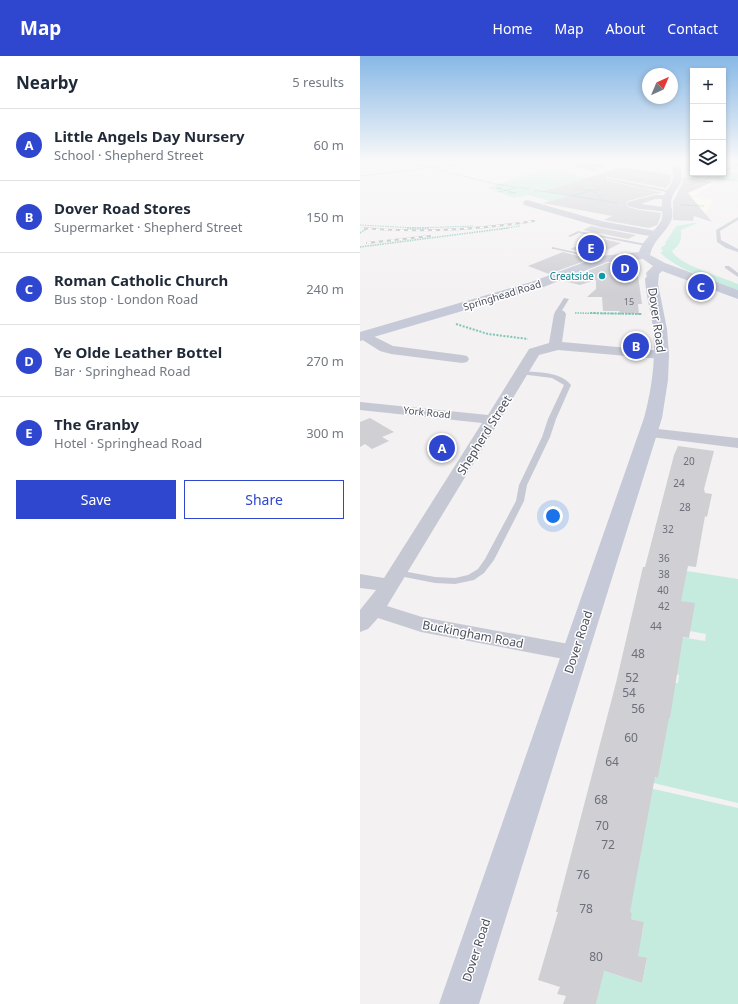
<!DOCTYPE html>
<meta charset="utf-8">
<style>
:root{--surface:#fff;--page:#f2f2f3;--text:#1f2937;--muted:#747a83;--line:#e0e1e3;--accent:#2f46cf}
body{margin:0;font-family:"Noto Sans",sans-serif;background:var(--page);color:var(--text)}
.controls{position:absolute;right:12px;top:12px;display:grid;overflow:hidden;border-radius:0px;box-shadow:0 2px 6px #0003}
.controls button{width:36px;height:36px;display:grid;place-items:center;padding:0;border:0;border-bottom:1px solid var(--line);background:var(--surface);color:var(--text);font:20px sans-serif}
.compass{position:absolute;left:282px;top:12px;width:36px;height:36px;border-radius:50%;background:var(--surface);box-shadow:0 2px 6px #0003;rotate:44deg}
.you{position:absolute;left:193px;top:460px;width:14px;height:14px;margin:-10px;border:3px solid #fff;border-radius:50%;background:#1a73e8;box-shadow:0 0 0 6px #1a73e833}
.badge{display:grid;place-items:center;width:26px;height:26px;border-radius:50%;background:var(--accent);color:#fff;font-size:13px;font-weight:700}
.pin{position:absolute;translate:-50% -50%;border:2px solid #fff;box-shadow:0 1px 4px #0006}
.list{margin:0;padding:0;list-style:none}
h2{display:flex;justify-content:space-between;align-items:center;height:52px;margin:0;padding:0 16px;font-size:17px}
h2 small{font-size:13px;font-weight:400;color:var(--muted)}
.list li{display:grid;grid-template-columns:26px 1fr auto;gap:12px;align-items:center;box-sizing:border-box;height:72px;padding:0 16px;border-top:1px solid var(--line)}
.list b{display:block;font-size:15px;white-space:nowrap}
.list p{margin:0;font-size:13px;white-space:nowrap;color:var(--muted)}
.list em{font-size:13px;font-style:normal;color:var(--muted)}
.actions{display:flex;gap:8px;padding:12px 16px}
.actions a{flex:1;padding:9px 0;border:1px solid var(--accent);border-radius:0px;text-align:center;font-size:14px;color:var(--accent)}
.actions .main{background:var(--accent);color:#fff}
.icon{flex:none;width:22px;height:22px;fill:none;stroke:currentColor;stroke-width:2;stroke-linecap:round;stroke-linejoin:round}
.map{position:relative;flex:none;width:378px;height:948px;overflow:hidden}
header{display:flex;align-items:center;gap:24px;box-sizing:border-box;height:56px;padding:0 20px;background:var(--accent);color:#fff}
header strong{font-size:19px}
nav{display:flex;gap:22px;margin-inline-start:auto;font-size:14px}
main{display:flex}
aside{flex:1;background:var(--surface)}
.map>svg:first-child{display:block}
</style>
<header>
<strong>Map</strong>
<nav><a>Home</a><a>Map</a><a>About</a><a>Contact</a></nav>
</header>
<main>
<aside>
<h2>Nearby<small>5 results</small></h2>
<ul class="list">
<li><span class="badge">A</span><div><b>Little Angels Day Nursery</b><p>School · Shepherd Street</p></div><em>60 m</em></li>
<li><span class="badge">B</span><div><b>Dover Road Stores</b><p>Supermarket · Shepherd Street</p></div><em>150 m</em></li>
<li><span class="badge">C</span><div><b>Roman Catholic Church</b><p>Bus stop · London Road</p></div><em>240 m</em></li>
<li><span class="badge">D</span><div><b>Ye Olde Leather Bottel</b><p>Bar · Springhead Road</p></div><em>270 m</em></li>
<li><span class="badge">E</span><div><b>The Granby</b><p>Hotel · Springhead Road</p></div><em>300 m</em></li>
</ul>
<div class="actions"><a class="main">Save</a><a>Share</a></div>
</aside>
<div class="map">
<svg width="378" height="948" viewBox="0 0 378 948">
<rect width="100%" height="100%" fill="#f3f1f1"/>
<polygon fill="#fbfbed" points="347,126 355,128 331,141 353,144 348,153 343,158 319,145 315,139 317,137"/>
<g fill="#c5ebdf">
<polygon points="193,113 278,134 189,145 168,139 154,142 128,132 151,124 152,122"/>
<polygon points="363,115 378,117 378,125 354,122 342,117 363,117"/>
<path d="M 333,167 L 337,167 L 321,174 C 322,184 320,189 312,195 C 317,208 364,222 378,228 L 378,234 C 357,226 314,213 300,196 L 303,196 L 301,192 L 306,188 L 305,187 L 316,170 Z"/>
<polygon points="327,515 378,523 378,747 268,721 269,715 298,722 300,712 314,627 318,627 319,619 291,613 314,580 345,585 346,578 313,572 317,545"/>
<polygon points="267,727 378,752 378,948 236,948 241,926 227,910 282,927 287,903 268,897 282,878 284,866 271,863 272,857 240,849"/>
</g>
<g fill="#cfcfd4">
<polygon points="262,111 311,119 310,127 306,132 248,121 246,122 248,125 303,137 294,138 268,145 266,147 268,151 279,154 301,157 300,162 297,169 289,172 244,164 252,160 183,147 210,140 185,135"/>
<polygon points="323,121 352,126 328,137 352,166 334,160 333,165 313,164 313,146 322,128"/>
<polygon points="231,170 240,172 276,179 268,183 223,174"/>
<polygon points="238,182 261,187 237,199 210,193"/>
<polygon points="203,196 230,203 189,218 168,210"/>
<polygon points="264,206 276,206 282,248 278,248 279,258 260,257 259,255 243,255 242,241 227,241 236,233 236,224 220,229 204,225 247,207"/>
<polygon points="10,362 34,376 22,381 29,385 12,393 5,388 0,391 0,366"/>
<polygon points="318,390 354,395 344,433 345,437 352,438 347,461 345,460 336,511 328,510 321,545 335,547 329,582 323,581 310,662 309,662 298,722 295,721 270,856 272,857 271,863 284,866 278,900 287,902 282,927 244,915 236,948 203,948 206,940 197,938 200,931 178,924 198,856 196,856 208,810 256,627 283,511 285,511 314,399"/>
</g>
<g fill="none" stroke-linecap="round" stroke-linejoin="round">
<g stroke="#81c5b7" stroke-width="1" stroke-dasharray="1.5 1" stroke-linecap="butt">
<polyline points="293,106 304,111"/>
<polyline points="339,117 351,121"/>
<polyline points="0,120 121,106"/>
<polyline points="331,120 378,125"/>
<polyline points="106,121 135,128 169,133"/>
<polyline points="330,129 348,123"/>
<polyline points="213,131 234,135 242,144"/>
<polyline points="138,132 136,132 156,137 148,137 150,136"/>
<polyline points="138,132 143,132"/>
<polyline points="174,134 258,147"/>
<polyline points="234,135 243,132"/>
<polyline points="139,136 156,132"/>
<polyline points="213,140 229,135"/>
<polyline points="320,149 344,150"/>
<polyline points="0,169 56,172 113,170"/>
<polyline points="7,173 9,171"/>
<polyline points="141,173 160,170"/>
</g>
<g stroke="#81c5b7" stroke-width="1.5" stroke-dasharray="1.5 1" stroke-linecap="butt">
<polyline points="47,172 69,172"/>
<polyline points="0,177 8,172"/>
<polyline points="0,191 148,172"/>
<polyline points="215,257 282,258"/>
</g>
<g stroke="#81c5b7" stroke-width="2" stroke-dasharray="2 1.5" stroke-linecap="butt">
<polyline points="230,257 282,258"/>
<polyline points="96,268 128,278 168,283"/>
</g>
<g fill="#c6c9d4" fill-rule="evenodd">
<polygon points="248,122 312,135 314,136 312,137 282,132 248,124"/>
<polygon points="378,161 378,164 360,175 361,184 378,193 378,196 366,192 357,186 356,174"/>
<polygon points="218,175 286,188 288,189 286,190 219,177 210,181 208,180"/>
<polygon points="192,191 243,202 245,203 243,204 194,193 192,193"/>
<polygon points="365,210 369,210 378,217 378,221 365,212"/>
<polygon points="204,242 209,243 201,256 203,258 198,259 195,256"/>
<path d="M 162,315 C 179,317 200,315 211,329 L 196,363 L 190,381 L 167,429 L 164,445 L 134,504 L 124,517 L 114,524 L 95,528 L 75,527 L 34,519 L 32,517 L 34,515 L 37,514 L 75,521 L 95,522 L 108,519 L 118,513 L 125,503 L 156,445 L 159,429 L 182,381 L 188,363 L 204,329 L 192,322 L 160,318 L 159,317 Z"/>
</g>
<g fill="#c6c9d4" fill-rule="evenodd">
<polygon points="217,107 243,108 247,110 243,112 236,112 236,115 233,115 217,111"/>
<polygon points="294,139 308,139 312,141 308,143 295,143 281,148 311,152 312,154 311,156 279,153 268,150 267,148 268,146"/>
<polygon points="167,144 241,165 295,175 300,178 295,181 240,171 164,149 163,147 164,145"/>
<polygon points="200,254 204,255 206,258 202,286 302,295 307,296 309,299 307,302 302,303 198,294 179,299 27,550 62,561 214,589 222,591 225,597 222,603 214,605 61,576 18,562 8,573 0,576 0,554 16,534 0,532 0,518 24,522 122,367 0,354 0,346 128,359 169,293 189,287 194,258 196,255"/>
<polygon points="5,276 33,290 102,299 107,300 109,303 107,306 102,307 31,298 20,295 1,283 1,277"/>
<polygon points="289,372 378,382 378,392 283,380 281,377 283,374"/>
</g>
<path fill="#c6c9d7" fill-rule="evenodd" d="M 316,109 L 320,112 C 326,131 313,131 311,146 C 311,153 314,159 311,165 C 305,178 293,184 290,199 L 305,207 L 378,234 L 378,243 L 302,215 L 299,218 L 298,228 L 307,273 L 309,299 L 308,324 L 302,362 L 119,948 L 79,948 L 284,362 C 292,332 296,303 293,272 C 291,256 286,240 285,223 L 287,220 L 286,217 L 293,210 L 283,203 L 247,206 L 181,232 L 0,285 L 0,276 L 171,226 L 241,200 L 279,196 C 283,183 294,177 301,165 C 304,159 301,153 302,147 C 303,131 317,131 312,112 Z"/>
<g stroke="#b4b4ba" stroke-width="2">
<g id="rail">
<polyline points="363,115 378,109"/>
<path d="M 0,172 C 59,177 116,174 174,165"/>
<polyline points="7,187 70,180"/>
</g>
</g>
<use href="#rail" stroke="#fff" stroke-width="1.5" stroke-dasharray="4" stroke-linecap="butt"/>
<polyline stroke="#81c5b7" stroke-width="1" stroke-dasharray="1.5 1" stroke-linecap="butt" points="48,106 106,121"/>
</g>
<linearGradient id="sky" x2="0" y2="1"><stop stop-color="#87b8e6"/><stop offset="0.44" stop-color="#faf9f9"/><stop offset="1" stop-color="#faf9f9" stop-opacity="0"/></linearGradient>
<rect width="378" height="239" fill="url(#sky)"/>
<circle fill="#0f9aa8" stroke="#fff" stroke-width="1.5" cx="242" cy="220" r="4"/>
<g text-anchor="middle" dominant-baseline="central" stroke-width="3" stroke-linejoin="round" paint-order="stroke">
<g font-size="9" fill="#6c6f7a">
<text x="269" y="245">15</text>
</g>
<g font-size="10" fill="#0d838f" stroke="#fff" text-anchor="end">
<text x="234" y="220">Creatside</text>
</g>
<g font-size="10" fill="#4b4f5c" stroke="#fff">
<text transform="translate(142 239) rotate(-17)">Springhead Road</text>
<text transform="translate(67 356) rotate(6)">York Road</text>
</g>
<g font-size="10" fill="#6c6f7a">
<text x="329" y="405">20</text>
<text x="319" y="427">24</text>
<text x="325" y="451">28</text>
<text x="308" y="473">32</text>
<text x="304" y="502">36</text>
<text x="304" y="518">38</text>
<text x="303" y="534">40</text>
<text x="304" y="550">42</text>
<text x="296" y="570">44</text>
</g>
<g font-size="12" fill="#4b4f5c" stroke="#fff">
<text transform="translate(297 264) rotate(82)">Dover Road</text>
<text transform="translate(124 379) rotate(-58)">Shepherd Street</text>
<text transform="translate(113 578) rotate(11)">Buckingham Road</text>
<text transform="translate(218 586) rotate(-72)">Dover Road</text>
<text transform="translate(116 894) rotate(-72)">Dover Road</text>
</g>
<g font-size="12" fill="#6c6f7a">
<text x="278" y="597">48</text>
<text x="272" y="621">52</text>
<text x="269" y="636">54</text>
<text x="278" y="652">56</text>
<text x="271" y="681">60</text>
<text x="252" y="705">64</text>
<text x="241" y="743">68</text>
<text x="242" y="769">70</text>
<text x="248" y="788">72</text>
<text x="223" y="818">76</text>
<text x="226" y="852">78</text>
<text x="236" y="900">80</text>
</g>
</g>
</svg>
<div class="controls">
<button>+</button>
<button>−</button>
<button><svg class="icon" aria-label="layers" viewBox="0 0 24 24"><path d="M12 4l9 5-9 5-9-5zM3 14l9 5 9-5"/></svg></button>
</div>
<svg class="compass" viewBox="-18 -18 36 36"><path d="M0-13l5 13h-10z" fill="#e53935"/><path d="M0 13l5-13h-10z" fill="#747a83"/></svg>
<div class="you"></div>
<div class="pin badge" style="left:82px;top:392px">A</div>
<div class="pin badge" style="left:276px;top:290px">B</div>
<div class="pin badge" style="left:341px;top:231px">C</div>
<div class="pin badge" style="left:265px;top:212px">D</div>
<div class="pin badge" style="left:231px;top:192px">E</div>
</div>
</main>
